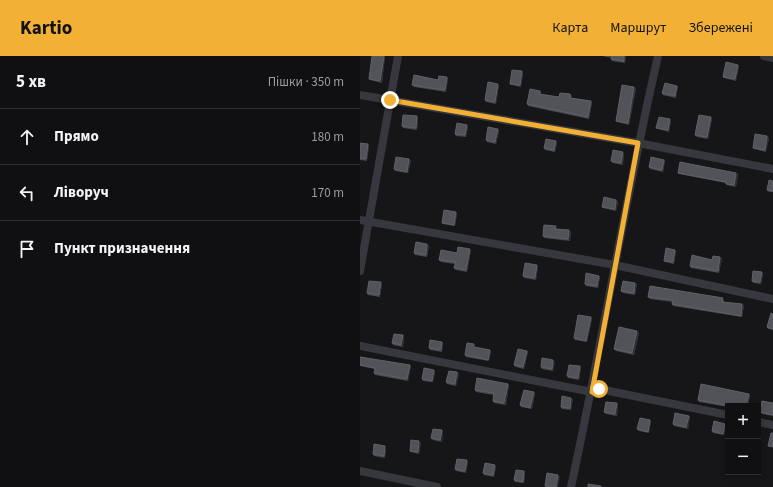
<!DOCTYPE html>
<html lang="uk">
<meta charset="utf-8">
<style>
:root{--surface:#101012;--page:#19191b;--text:#f1f3f6;--muted:#9c9d9f;--line:#303032;--accent:#f2b134}
body{margin:0;font-family:"Source Sans 3",sans-serif;background:var(--page);color:var(--text)}
.controls{position:absolute;right:12px;bottom:12px;display:grid;overflow:hidden;border-radius:0px;box-shadow:0 2px 6px #0003}
.controls button{width:36px;height:36px;display:grid;place-items:center;padding:0;border:0;border-bottom:1px solid var(--line);background:var(--surface);color:var(--text);font:20px sans-serif}
.stop{position:absolute;width:12px;height:12px;margin:-9px;border:3px solid #f2b134;border-radius:50%;background:#fff}
.stop.end{background:#f2b134;border-color:#fff;box-shadow:0 1px 4px #0008}
.list{margin:0;padding:0;list-style:none}
h2{display:flex;justify-content:space-between;align-items:center;height:52px;margin:0;padding:0 16px;font-size:17px}
h2 small{font-size:13px;font-weight:400;color:var(--muted)}
.list li{display:grid;grid-template-columns:26px 1fr auto;gap:12px;align-items:center;box-sizing:border-box;height:56px;padding:0 16px;border-top:1px solid var(--line)}
.list b{display:block;font-size:15px;white-space:nowrap}
.list em{font-size:13px;font-style:normal;color:var(--muted)}
.icon{flex:none;width:22px;height:22px;fill:none;stroke:currentColor;stroke-width:2;stroke-linecap:round;stroke-linejoin:round}
.map{position:relative;flex:none;width:413px;height:431px;overflow:hidden}
header{display:flex;align-items:center;gap:24px;box-sizing:border-box;height:56px;padding:0 20px;background:var(--accent);color:#111}
header strong{font-size:19px}
nav{display:flex;gap:22px;margin-inline-start:auto;font-size:14px}
main{display:flex}
aside{flex:1;background:var(--surface)}
.map>svg:first-child{display:block}
</style>
<header>
<strong>Kartio</strong>
<nav><a>Карта</a><a>Маршрут</a><a>Збережені</a></nav>
</header>
<main>
<aside>
<h2>5 хв<small>Пішки · 350 m</small></h2>
<ul class="list">
<li><svg class="icon" aria-label="ahead" viewBox="0 0 24 24"><path d="M12 20V5M6 11l6-6 6 6"/></svg><div><b>Прямо</b></div><em>180 m</em></li>
<li><svg class="icon" aria-label="left" viewBox="0 0 24 24"><path d="M17 20v-9H6M10 6l-5 5 5 5"/></svg><div><b>Ліворуч</b></div><em>170 m</em></li>
<li><svg class="icon" aria-label="arrive" viewBox="0 0 24 24"><path d="M6 21V4h12l-3 4 3 4H6"/></svg><div><b>Пункт призначення</b></div></li>
</ul>
</aside>
<div class="map">
<svg width="413" height="431" viewBox="0 0 413 431">
<rect width="100%" height="100%" fill="#161618"/>
<g fill="none" stroke-linecap="round" stroke-linejoin="round">
<g stroke="#37383d" stroke-width="8">
<polyline points="404,0 413,2"/>
<polyline points="0,39 278,87 413,113"/>
<polyline points="0,164 255,209 413,243"/>
<polyline points="0,215 38,0"/>
<polyline points="0,290 232,336 239,333 368,359"/>
<polyline points="398,366 413,369"/>
<polyline points="0,415 77,431"/>
<path d="M 211,431 C 242,288 265,143 298,0"/>
</g>
</g>
<g fill="#47494d">
<polygon points="12,0 25,0 22,27 10,24 9,23"/>
<polygon points="242,0 266,0 265,7 252,5 251,3 252,2"/>
<polygon points="378,9 379,10 376,25 364,22 363,21"/>
<polygon points="162,15 163,17 161,31 152,29 150,28"/>
<polygon points="88,23 86,36 54,31 52,29 78,24"/>
<polygon points="139,29 136,48 126,46 125,44"/>
<polygon points="317,30 318,31 316,42 303,39 302,37"/>
<polygon points="274,31 276,33 269,69 257,66 256,65"/>
<polygon points="180,35 181,36 181,39 199,41 210,38 212,40 211,42 231,45 232,47 229,63 168,50 167,48"/>
<polygon points="57,60 58,62 57,74 43,72 42,70"/>
<polygon points="352,63 348,83 337,81 335,79"/>
<polygon points="311,65 309,76 298,73 296,72"/>
<polygon points="108,71 106,81 96,80 95,78"/>
<polygon points="138,73 139,75 136,88 127,86 126,84"/>
<polygon points="407,80 409,82 406,96 394,93 393,92"/>
<polygon points="196,85 197,87 195,96 185,94 184,92"/>
<polygon points="0,87 8,88 9,90 7,105 0,104"/>
<polygon points="264,98 263,109 253,107 251,105"/>
<polygon points="49,103 51,105 48,117 35,115 34,113"/>
<polygon points="304,104 305,105 303,116 290,113 289,111"/>
<polygon points="318,117 378,118 376,131 367,129 366,127 319,118"/>
<polygon points="413,125 413,136 409,136 407,134"/>
<polygon points="258,146 256,155 243,152 242,151"/>
<polygon points="96,156 97,158 95,170 83,168 82,167"/>
<polygon points="197,172 197,173 211,176 210,185 184,182 183,180"/>
<polygon points="67,188 69,190 67,201 55,199 54,197"/>
<polygon points="111,194 107,216 96,214 94,212 95,208 81,206 79,204 97,197"/>
<polygon points="316,195 314,208 305,206 304,205"/>
<polygon points="360,201 362,203 359,217 331,212 330,210"/>
<polygon points="178,211 176,224 164,222 163,220"/>
<polygon points="402,216 403,218 401,228 393,227 392,225"/>
<polygon points="239,220 240,221 238,232 226,230 225,228"/>
<polygon points="22,228 20,241 8,239 7,237"/>
<polygon points="277,228 275,239 263,237 261,235"/>
<polygon points="288,241 364,244 364,246 382,248 384,250 382,261 313,250 312,248 313,246 290,243"/>
<polygon points="413,258 413,274 408,273 407,271"/>
<polygon points="231,261 232,263 227,286 215,284 214,282"/>
<polygon points="277,275 279,277 274,299 256,295 254,293"/>
<polygon points="43,279 44,281 43,291 33,289 32,287"/>
<polygon points="82,286 83,287 82,296 70,294 69,292"/>
<polygon points="116,290 115,291 131,295 129,305 106,301 105,299"/>
<polygon points="167,295 168,296 164,313 156,311 154,309"/>
<polygon points="0,301 51,310 48,325 15,319 14,317 15,313 0,310"/>
<polygon points="195,306 193,315 182,313 181,311"/>
<polygon points="221,312 219,324 208,322 207,320"/>
<polygon points="74,314 75,316 73,326 63,325 62,323"/>
<polygon points="97,316 99,318 96,330 87,328 86,326"/>
<polygon points="148,328 149,329 146,349 134,347 133,345 134,339 116,336 115,334"/>
<polygon points="175,338 172,353 161,351 160,349"/>
<polygon points="389,338 390,340 388,350 368,350 368,351 339,346 338,344"/>
<polygon points="213,343 211,354 202,353 201,351"/>
<polygon points="257,347 258,349 257,360 246,358 244,356"/>
<polygon points="413,347 413,360 402,358 400,356"/>
<polygon points="330,361 328,373 314,370 313,368"/>
<polygon points="290,364 291,366 289,377 279,375 277,373"/>
<polygon points="365,368 366,369 364,379 353,377 352,375"/>
<polygon points="82,374 83,376 82,386 73,384 71,382"/>
<polygon points="61,387 59,398 51,396 50,395"/>
<polygon points="26,392 25,402 14,400 13,398"/>
<polygon points="108,406 106,417 96,415 95,413"/>
<polygon points="136,411 134,421 124,419 123,417"/>
<polygon points="164,415 165,417 164,427 155,426 154,424"/>
</g>
<g fill="#2f3033">
<polygon points="24,0 25,0 22,27 20,25"/>
<polygon points="264,0 266,0 265,7 264,5"/>
<polygon points="378,9 379,10 376,25 375,23"/>
<polygon points="162,15 163,17 161,31 160,29"/>
<polygon points="87,21 88,23 86,36 85,34"/>
<polygon points="138,28 139,29 136,48 135,46"/>
<polygon points="317,30 318,31 316,42 315,40"/>
<polygon points="274,31 276,33 269,69 268,67"/>
<polygon points="231,45 232,47 229,63 228,61"/>
<polygon points="57,60 58,62 57,74 56,72"/>
<polygon points="351,61 352,63 348,83 347,81"/>
<polygon points="310,63 311,65 309,76 308,74"/>
<polygon points="107,69 108,71 106,81 105,79"/>
<polygon points="138,73 139,75 136,88 135,86"/>
<polygon points="407,80 409,82 406,96 405,94"/>
<polygon points="196,85 197,87 195,96 194,94"/>
<polygon points="8,88 9,90 7,105 6,103"/>
<polygon points="263,96 264,98 263,109 261,107"/>
<polygon points="49,103 51,105 48,117 47,116"/>
<polygon points="304,104 305,105 303,116 302,114"/>
<polygon points="376,117 378,118 376,131 374,129"/>
<polygon points="256,144 258,146 256,155 255,153"/>
<polygon points="96,156 97,158 95,170 94,169"/>
<polygon points="209,174 211,176 210,185 208,183"/>
<polygon points="67,188 69,190 67,201 66,199"/>
<polygon points="110,193 111,194 107,216 106,214"/>
<polygon points="315,194 316,195 314,208 313,206"/>
<polygon points="360,201 362,203 359,217 358,215"/>
<polygon points="177,209 178,211 176,224 175,222"/>
<polygon points="402,216 403,218 401,228 400,226"/>
<polygon points="239,220 240,221 238,232 237,230"/>
<polygon points="21,226 22,228 20,241 19,239"/>
<polygon points="275,227 277,228 275,239 274,237"/>
<polygon points="382,248 384,250 382,261 381,260"/>
<polygon points="231,261 232,263 227,286 226,285"/>
<polygon points="277,275 279,277 274,299 272,297"/>
<polygon points="43,279 44,281 43,291 41,289"/>
<polygon points="82,286 83,287 82,296 81,294"/>
<polygon points="130,294 131,295 129,305 128,304"/>
<polygon points="167,295 168,296 164,313 163,311"/>
<polygon points="193,304 195,306 193,315 192,313"/>
<polygon points="50,309 51,310 48,325 47,323"/>
<polygon points="220,310 221,312 219,324 218,322"/>
<polygon points="74,314 75,316 73,326 72,325"/>
<polygon points="97,316 99,318 96,330 95,328"/>
<polygon points="148,328 149,329 146,349 144,347"/>
<polygon points="174,336 175,338 172,353 170,352"/>
<polygon points="389,338 390,340 388,350 386,350"/>
<polygon points="211,342 213,343 211,354 210,352"/>
<polygon points="257,347 258,349 257,360 255,358"/>
<polygon points="329,360 330,361 328,373 326,371"/>
<polygon points="290,364 291,366 289,377 288,376"/>
<polygon points="365,368 366,369 364,379 363,378"/>
<polygon points="82,374 83,376 82,386 80,384"/>
<polygon points="59,385 61,387 59,398 58,396"/>
<polygon points="25,390 26,392 25,402 24,400"/>
<polygon points="107,404 108,406 106,417 105,415"/>
<polygon points="135,409 136,411 134,421 133,419"/>
<polygon points="164,415 165,417 164,427 163,426"/>
<polygon points="198,419 200,421 198,431 196,431"/>
</g>
<g fill="#525359" stroke="#5f6168">
<polygon points="12,0 24,0 20,25 9,23"/>
<polygon points="251,0 264,0 264,5 251,3 252,0"/>
<polygon points="366,6 378,9 375,23 363,21"/>
<polygon points="152,14 162,15 160,29 150,28"/>
<polygon points="54,19 78,24 79,20 87,21 85,34 52,29"/>
<polygon points="128,26 138,28 135,46 125,44"/>
<polygon points="305,27 317,30 315,40 302,37"/>
<polygon points="262,29 274,31 268,67 256,65"/>
<polygon points="170,33 180,35 179,38 199,41 200,37 210,38 210,42 231,45 228,61 167,48"/>
<polygon points="43,59 57,60 56,72 42,70"/>
<polygon points="339,59 351,61 347,81 335,79"/>
<polygon points="299,61 310,63 308,74 296,72"/>
<polygon points="97,67 107,69 105,79 95,78"/>
<polygon points="128,71 138,73 135,86 126,84"/>
<polygon points="395,78 407,80 405,94 393,92"/>
<polygon points="186,83 196,85 194,94 184,92"/>
<polygon points="0,87 8,88 6,103 0,102"/>
<polygon points="253,94 263,96 261,107 251,105"/>
<polygon points="36,101 49,103 47,116 34,113"/>
<polygon points="291,101 304,104 302,114 289,111"/>
<polygon points="320,106 376,117 374,129 366,128 366,126 318,117"/>
<polygon points="409,124 413,125 413,135 407,134"/>
<polygon points="244,141 256,144 255,153 242,151"/>
<polygon points="84,154 96,156 94,169 82,167"/>
<polygon points="184,169 196,170 195,173 209,174 208,183 183,180"/>
<polygon points="56,186 67,188 66,199 54,197"/>
<polygon points="98,191 110,193 106,214 94,212 96,206 79,204 81,194 97,197"/>
<polygon points="306,192 315,194 313,206 304,205"/>
<polygon points="332,199 352,204 353,200 360,201 358,215 330,210"/>
<polygon points="165,207 177,209 175,222 163,220"/>
<polygon points="393,215 402,216 400,226 392,225"/>
<polygon points="226,217 239,220 237,230 225,228"/>
<polygon points="9,225 21,226 19,239 7,237"/>
<polygon points="263,225 275,227 274,237 261,235"/>
<polygon points="290,230 363,242 362,246 382,248 381,260 312,248 313,244 288,241"/>
<polygon points="411,257 413,258 413,273 407,271"/>
<polygon points="218,259 231,261 226,285 214,282"/>
<polygon points="259,271 277,275 272,297 254,293"/>
<polygon points="34,278 43,279 41,289 32,287"/>
<polygon points="70,284 82,286 81,294 69,292"/>
<polygon points="107,287 114,288 114,291 130,294 128,304 105,299"/>
<polygon points="158,293 167,295 163,311 154,309"/>
<polygon points="0,301 50,309 47,323 14,317 15,312 0,309"/>
<polygon points="182,302 193,304 192,313 181,311"/>
<polygon points="209,309 220,310 218,322 207,320"/>
<polygon points="64,312 74,314 72,325 62,323"/>
<polygon points="89,315 97,316 95,328 86,326"/>
<polygon points="117,322 148,328 144,347 133,345 134,337 115,334"/>
<polygon points="341,328 389,338 386,350 370,350 338,344"/>
<polygon points="164,334 174,336 170,352 160,349"/>
<polygon points="202,340 211,342 210,352 201,351"/>
<polygon points="402,345 413,347 413,359 400,356"/>
<polygon points="246,346 257,347 255,358 244,356"/>
<polygon points="315,357 329,360 326,371 313,368"/>
<polygon points="280,362 290,364 288,376 277,373"/>
<polygon points="354,365 365,368 363,378 352,375"/>
<polygon points="73,373 82,374 80,384 71,382"/>
<polygon points="411,377 413,377 413,391 408,390"/>
<polygon points="51,384 59,385 58,396 50,395"/>
<polygon points="14,388 25,390 24,400 13,398"/>
<polygon points="97,403 107,404 105,415 95,413"/>
<polygon points="125,407 135,409 133,419 123,417"/>
<polygon points="156,414 164,415 163,426 154,424"/>
<polygon points="187,417 198,419 196,431 192,431 185,430"/>
<polygon points="228,428 241,430 241,431 228,431"/>
</g>
<g fill="none" stroke-linecap="round" stroke-linejoin="round">
<polyline stroke="#f2b134" stroke-width="5" points="30,44 278,87 232,336 239,333"/>
</g>
</svg>
<div class="controls">
<button>+</button>
<button>−</button>
</div>
<div class="stop" style="left:239px;top:333px"></div>
<div class="stop end" style="left:30px;top:44px"></div>
</div>
</main>
